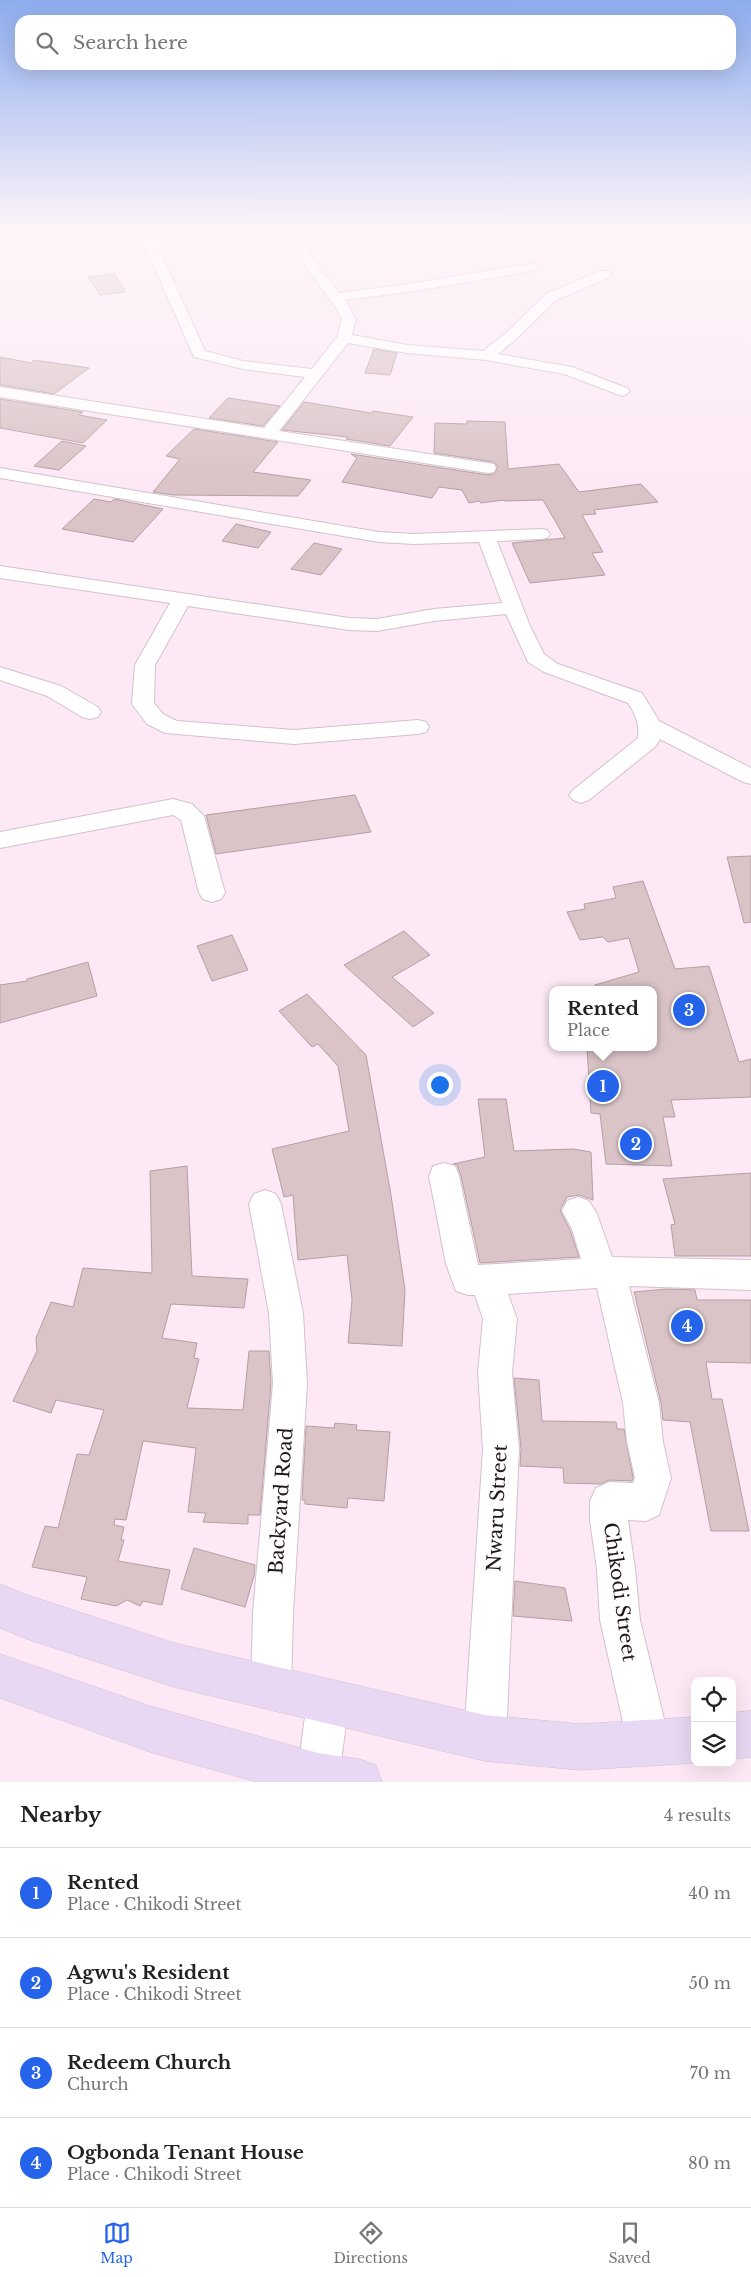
<!DOCTYPE html>
<meta charset="utf-8">
<style>
:root{--surface:#fff;--page:#f2f2f2;--text:#222;--muted:#767676;--line:#e0e0e0;--accent:#2563eb}
body{margin:0;font-family:"Libre Baskerville",serif;background:var(--page);color:var(--text)}
.controls{position:absolute;right:15px;bottom:15px;display:grid;overflow:hidden;border-radius:10px;box-shadow:0 5px 20px #0002}
.controls button{width:45px;height:45px;display:grid;place-items:center;padding:0;border:0;border-bottom:1px solid var(--line);background:var(--surface);color:var(--text);font:25px sans-serif}
.you{position:absolute;left:439px;top:1084px;width:18px;height:18px;margin:-12px;border:4px solid #fff;border-radius:50%;background:#1a73e8;box-shadow:0 0 0 8px #1a73e833}
.badge{display:grid;place-items:center;width:32px;height:32px;border-radius:50%;background:var(--accent);color:#fff;font-size:16px;font-weight:700}
.pin{position:absolute;translate:-50% -50%;border:2px solid #fff;box-shadow:0 1px 5px #0006}
.popup{position:absolute;left:549px;top:986px;width:108px;height:65px;box-sizing:border-box;display:grid;place-content:center;border-radius:10px;background:var(--surface);filter:drop-shadow(0 1px 4px #0005);font-size:16px;white-space:nowrap;color:var(--muted)}
.popup b{font-size:19px;color:var(--text)}
.popup::after{content:'';position:absolute;left:50%;top:100%;margin-left:-10px;border:10px solid transparent;border-top-color:var(--surface)}
.list{margin:0;padding:0;list-style:none}
h2{display:flex;justify-content:space-between;align-items:center;height:65px;margin:0;padding:0 20px;font-size:21px}
h2 small{font-size:16px;font-weight:400;color:var(--muted)}
.list li{display:grid;grid-template-columns:32px 1fr auto;gap:15px;align-items:center;box-sizing:border-box;height:90px;padding:0 20px;border-top:1px solid var(--line)}
.list b{display:block;font-size:19px;white-space:nowrap}
.list p{margin:0;font-size:16px;white-space:nowrap;color:var(--muted)}
.list em{font-size:16px;font-style:normal;color:var(--muted)}
.icon{flex:none;width:28px;height:28px;fill:none;stroke:currentColor;stroke-width:2;stroke-linecap:round;stroke-linejoin:round}
.map{position:relative;flex:none;width:751px;height:1782px;overflow:hidden}
.search{position:absolute;background:var(--surface);box-shadow:0 5px 20px #0002;left:15px;right:15px;top:15px;height:55px;display:flex;align-items:center;gap:12px;box-sizing:border-box;padding:0 18px;border-radius:15px;color:var(--muted);font-size:19px}
.sheet{height:425px;background:var(--surface)}
nav{display:flex;justify-content:space-around;align-items:center;box-sizing:border-box;height:70px;border-top:1px solid var(--line);background:var(--surface);font-size:14px;color:var(--muted)}
nav a{display:grid;justify-items:center;gap:2px}
nav .on{color:var(--accent)}
.map>svg:first-child{display:block}
</style>
<div class="map">
<svg width="751" height="1782" viewBox="0 0 751 1782">
<rect width="100%" height="100%" fill="#fce9f5"/>
<g fill="#dac4c7" stroke="#b49fa3">
<polygon points="115,274 125,292 100,295 88,277"/>
<polygon points="374,349 397,353 390,375 365,373"/>
<polygon points="0,357 31,363 34,360 89,368 54,394 0,385"/>
<polygon points="228,398 280,406 263,426 209,418"/>
<polygon points="0,399 83,412 79,415 107,420 83,443 0,428"/>
<polygon points="304,402 371,413 373,411 413,417 390,446 346,439 348,437 282,430"/>
<polygon points="467,421 505,422 508,469 559,464 579,492 641,484 658,502 594,510 596,514 582,515 603,552 592,553 605,575 530,583 512,543 565,538 543,500 504,501 503,500 481,503 479,501 469,503 462,490 439,487 432,498 342,482 357,458 351,454 488,475 494,474 498,467 494,462 434,453 435,423 467,424"/>
<polygon points="194,429 278,442 253,472 311,480 298,496 174,495 153,492 180,459 166,456"/>
<polygon points="62,441 86,446 59,470 34,466"/>
<polygon points="94,499 111,502 114,499 163,509 133,542 62,529"/>
<polygon points="236,524 271,532 258,548 222,541"/>
<polygon points="314,543 342,549 321,575 291,569"/>
<polygon points="355,795 371,832 216,854 206,815"/>
<polygon points="751,856 751,922 744,923 727,857"/>
<polygon points="643,881 675,969 709,966 739,1062 751,1059 751,1097 671,1100 675,1117 663,1117 672,1166 606,1164 600,1114 591,1113 587,1047 653,1047 653,990 596,990 595,985 639,972 629,938 608,942 603,937 580,940 567,912 585,909 584,904 616,898 613,887"/>
<polygon points="404,931 430,955 392,977 434,1013 413,1027 344,965"/>
<polygon points="232,935 248,970 212,981 197,946"/>
<polygon points="88,962 97,996 0,1023 0,985 27,981 27,979"/>
<polygon points="307,994 366,1055 391,1195 405,1290 402,1346 348,1343 352,1300 347,1255 298,1260 293,1195 284,1197 272,1149 349,1131 338,1066 318,1044 312,1047 279,1011"/>
<polygon points="478,1099 506,1099 514,1151 573,1149 591,1152 593,1200 579,1195 567,1197 560,1210 570,1230 579,1257 480,1263 461,1176 457,1165 453,1164 485,1157"/>
<polygon points="187,1166 192,1276 248,1279 244,1308 171,1304 162,1338 197,1343 194,1358 199,1359 187,1408 243,1410 249,1351 269,1351 271,1384 260,1515 248,1515 248,1524 203,1522 206,1513 188,1512 196,1448 143,1441 126,1520 115,1519 114,1525 124,1527 121,1540 124,1540 118,1561 170,1570 162,1605 143,1601 140,1606 127,1600 116,1606 81,1599 87,1577 32,1567 45,1526 58,1528 77,1454 89,1455 104,1410 56,1400 51,1413 13,1401 37,1351 36,1338 51,1302 73,1307 83,1268 152,1273 150,1171"/>
<polygon points="751,1173 751,1256 675,1256 671,1225 675,1224 663,1179"/>
<polygon points="666,1289 695,1290 697,1300 751,1300 751,1363 706,1362 712,1399 722,1399 749,1531 711,1531 690,1422 663,1420 661,1403 634,1292"/>
<polygon points="514,1378 539,1380 542,1421 616,1422 617,1429 624,1429 633,1478 632,1481 609,1480 601,1484 564,1483 563,1468 520,1466 521,1449"/>
<polygon points="335,1423 357,1425 356,1430 390,1432 384,1501 348,1498 347,1508 305,1504 305,1500 302,1500 306,1426 334,1428"/>
<polygon points="194,1548 255,1565 254,1576 245,1607 181,1589"/>
<polygon points="515,1581 565,1588 572,1621 513,1616"/>
</g>
<g fill="none" stroke-linecap="round" stroke-linejoin="round">
<g stroke="#d3c1cc" stroke-width="2">
<polygon id="lane" points="449,228 456,228 461,233 456,234"/>
</g>
<g stroke="#d3c1cc" stroke-width="2">
<g id="street">
<path d="M 140,228 L 150,228 L 155,240 L 265,228 L 306,228 L 304,231 L 293,232 L 339,293 L 415,283 L 534,263 L 540,267 L 534,271 L 415,291 L 345,300 L 356,319 L 352,335 L 407,345 L 483,351 L 505,334 L 546,294 L 600,271 L 610,271 L 611,274 L 610,277 L 556,300 L 515,340 L 498,354 L 572,367 L 627,388 L 630,391 L 627,394 L 622,396 L 564,374 L 486,360 L 407,353 L 348,343 L 279,431 L 494,464 L 496,468 L 494,472 L 488,473 L 0,397 L 0,387 L 264,428 L 305,377 L 243,369 L 194,357 L 146,248 L 75,251 L 0,249 L 0,241 L 75,244 L 143,240 L 139,230 ZM 282,234 L 337,309 L 342,319 L 337,337 L 312,369 L 243,361 L 205,351 L 158,247 Z"/>
<path d="M 0,468 L 379,532 L 414,534 L 541,529 L 547,530 L 550,534 L 547,538 L 541,539 L 497,541 L 530,626 L 544,654 L 558,664 L 642,693 L 659,721 L 751,768 L 751,784 L 743,782 L 660,739 L 656,746 L 589,800 L 581,803 L 573,800 L 569,795 L 573,790 L 638,738 C 640,725 635,713 628,703 L 544,672 L 528,662 L 506,614 L 434,621 L 377,631 L 349,630 L 188,606 L 155,665 L 154,703 L 163,714 L 177,721 L 294,730 L 418,720 L 426,722 L 429,727 L 426,732 L 418,734 L 294,744 L 165,733 L 147,724 L 132,704 L 135,665 L 170,603 L 0,578 L 0,566 L 349,618 L 377,619 L 434,609 L 502,603 L 479,542 L 414,544 L 379,542 L 0,478 Z"/>
<polygon points="0,667 61,686 98,707 101,712 98,717 90,719 82,717 47,696 0,680"/>
<polygon points="173,799 192,804 204,816 225,893 221,899 212,902 203,899 199,893 181,820 173,815 0,848 0,832"/>
<polygon points="444,1163 455,1166 459,1176 478,1265 581,1259 572,1229 562,1211 567,1201 578,1197 589,1201 597,1214 612,1257 751,1260 751,1290 629,1286 659,1403 663,1442 671,1478 659,1515 646,1521 628,1520 635,1569 640,1620 670,1744 664,1759 649,1765 634,1759 628,1744 600,1620 597,1569 590,1521 590,1501 596,1488 609,1482 633,1483 635,1478 627,1442 623,1403 597,1288 508,1294 517,1319 512,1373 519,1449 506,1738 500,1753 485,1759 470,1753 464,1738 483,1449 478,1373 483,1319 475,1295 468,1295 456,1291 446,1264 429,1176 433,1166"/>
<polygon points="265,1190 276,1194 281,1204 303,1313 307,1384 293,1613 291,1689 285,1703 271,1709 257,1703 251,1689 253,1613 273,1384 269,1313 249,1204 254,1194"/>
<polygon points="328,1681 342,1688 349,1702 339,1776 337,1782 299,1782 297,1776 307,1702 314,1688"/>
</g>
</g>
<g stroke="#d3c1cc" stroke-width="1">
<g id="secondary">
<polygon points="0,1584 27,1595 174,1643 485,1715 580,1724 695,1717 695,1763 580,1770 485,1761 174,1687 27,1639 0,1628"/>
<polygon points="0,1654 150,1706 318,1753 359,1759 376,1765 382,1782 257,1782 150,1752 0,1698"/>
<polygon points="751,1711 751,1757 732,1759 732,1713"/>
</g>
</g>
<use href="#lane" fill="#fff" fill-rule="evenodd"/>
<use href="#street" fill="#fff" fill-rule="evenodd"/>
<use href="#secondary" fill="#e9d8f3" fill-rule="evenodd"/>
</g>
<linearGradient id="sky" x2="0" y2="1"><stop stop-color="#8daced"/><stop offset="0.48" stop-color="#fef5fa"/><stop offset="1" stop-color="#fef5fa" stop-opacity="0"/></linearGradient>
<rect width="751" height="478" fill="url(#sky)"/>
<g text-anchor="middle" dominant-baseline="central" stroke-width="4" stroke-linejoin="round" paint-order="stroke">
<g font-size="19" fill="#1d171b" stroke="#fffbfe">
<text transform="translate(281 1501) rotate(-86)">Backyard Road</text>
<text transform="translate(497 1508) rotate(-87)">Nwaru Street</text>
<text transform="translate(620 1592) rotate(82)">Chikodi Street</text>
</g>
</g>
</svg>
<div class="controls">
<button><svg class="icon" aria-label="locate" viewBox="0 0 24 24"><circle cx="12" cy="12" r="6"/><path d="M12 2v4M12 18v4M2 12h4M18 12h4"/></svg></button>
<button><svg class="icon" aria-label="layers" viewBox="0 0 24 24"><path d="M12 4l9 5-9 5-9-5zM3 14l9 5 9-5"/></svg></button>
</div>
<div class="you"></div>
<div class="pin badge" style="left:603px;top:1086px">1</div>
<div class="popup"><b>Rented</b>Place</div>
<div class="pin badge" style="left:636px;top:1144px">2</div>
<div class="pin badge" style="left:689px;top:1010px">3</div>
<div class="pin badge" style="left:687px;top:1326px">4</div>
<div class="search"><svg class="icon" aria-label="search" viewBox="0 0 24 24"><circle cx="10" cy="10" r="6"/><path d="M15 15l6 6"/></svg>Search here</div>
</div>
<section class="sheet">
<h2>Nearby<small>4 results</small></h2>
<ul class="list">
<li><span class="badge">1</span><div><b>Rented</b><p>Place · Chikodi Street</p></div><em>40 m</em></li>
<li><span class="badge">2</span><div><b>Agwu's Resident</b><p>Place · Chikodi Street</p></div><em>50 m</em></li>
<li><span class="badge">3</span><div><b>Redeem Church</b><p>Church</p></div><em>70 m</em></li>
<li><span class="badge">4</span><div><b>Ogbonda Tenant House</b><p>Place · Chikodi Street</p></div><em>80 m</em></li>
</ul>
</section>
<nav>
<a class="on"><svg class="icon" aria-label="map" viewBox="0 0 24 24"><path d="M3 6l6-2 6 2 6-2v14l-6 2-6-2-6 2zM9 4v14M15 6v14"/></svg>Map</a>
<a><svg class="icon" aria-label="directions" viewBox="0 0 24 24"><path d="M12 3l9 9-9 9-9-9zM9 14v-3h6M13 9l2 2-2 2"/></svg>Directions</a>
<a><svg class="icon" aria-label="saved" viewBox="0 0 24 24"><path d="M7 4h10v16l-5-4-5 4z"/></svg>Saved</a>
</nav>
